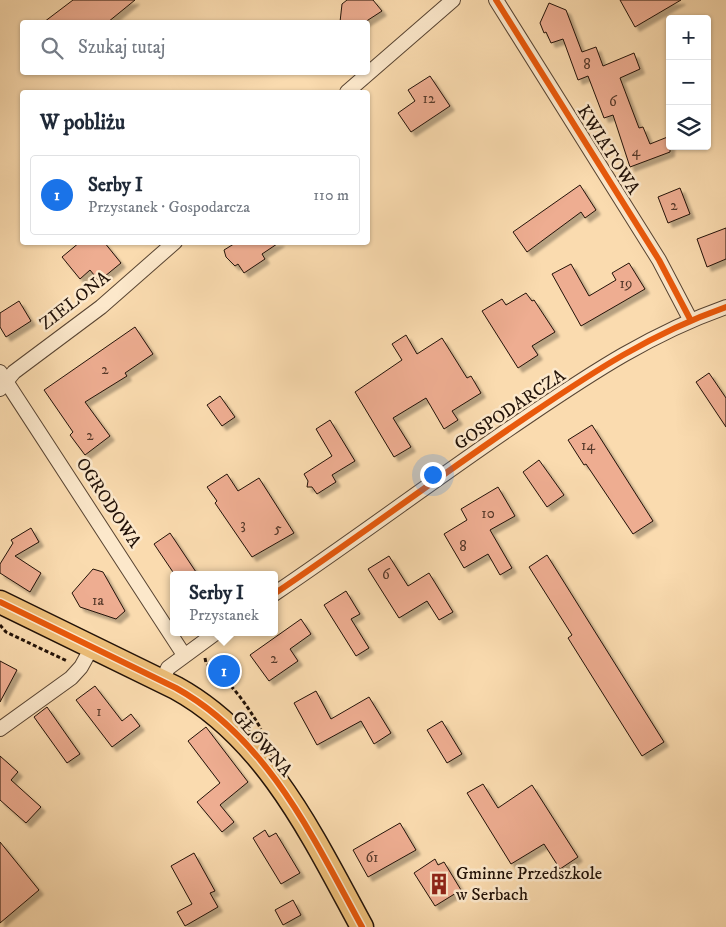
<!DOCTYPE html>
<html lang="pl">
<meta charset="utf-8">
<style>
:root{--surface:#fff;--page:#f2f2f3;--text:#1f2937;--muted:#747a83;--line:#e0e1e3;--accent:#1a73e8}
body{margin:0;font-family:"IM FELL DW Pica",serif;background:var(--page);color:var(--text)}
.controls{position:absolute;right:15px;top:15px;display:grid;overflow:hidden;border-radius:5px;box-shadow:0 1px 4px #0004}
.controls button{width:45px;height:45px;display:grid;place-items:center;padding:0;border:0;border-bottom:1px solid var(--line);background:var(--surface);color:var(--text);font:25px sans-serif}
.you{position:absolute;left:432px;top:474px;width:18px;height:18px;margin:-12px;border:4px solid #fff;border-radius:50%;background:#1a73e8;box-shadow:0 0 0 8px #1a73e833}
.badge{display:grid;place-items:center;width:32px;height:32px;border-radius:50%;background:var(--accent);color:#fff;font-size:16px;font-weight:700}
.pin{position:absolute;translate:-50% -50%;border:2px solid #fff;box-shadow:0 1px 5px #0006}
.popup{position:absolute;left:170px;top:571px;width:108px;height:65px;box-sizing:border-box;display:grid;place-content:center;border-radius:5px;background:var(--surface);filter:drop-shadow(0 1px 4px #0005);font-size:16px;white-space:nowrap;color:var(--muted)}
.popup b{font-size:19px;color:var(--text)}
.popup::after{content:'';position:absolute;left:50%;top:100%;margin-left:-10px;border:10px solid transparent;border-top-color:var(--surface)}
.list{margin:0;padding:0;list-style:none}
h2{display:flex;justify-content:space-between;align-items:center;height:65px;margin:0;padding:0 20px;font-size:21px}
h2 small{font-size:16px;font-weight:400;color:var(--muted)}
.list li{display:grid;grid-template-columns:32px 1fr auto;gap:15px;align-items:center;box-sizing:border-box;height:80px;margin:0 10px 10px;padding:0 10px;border:1px solid var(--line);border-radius:5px}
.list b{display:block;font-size:19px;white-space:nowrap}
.list p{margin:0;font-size:16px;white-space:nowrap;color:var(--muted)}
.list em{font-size:16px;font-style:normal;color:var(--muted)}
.icon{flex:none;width:28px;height:28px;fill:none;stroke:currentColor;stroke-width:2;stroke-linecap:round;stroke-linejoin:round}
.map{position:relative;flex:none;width:726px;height:927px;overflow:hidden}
.search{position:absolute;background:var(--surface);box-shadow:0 1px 4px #0004;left:20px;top:20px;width:350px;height:55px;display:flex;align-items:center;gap:12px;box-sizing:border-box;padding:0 18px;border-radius:5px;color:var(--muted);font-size:19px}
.panel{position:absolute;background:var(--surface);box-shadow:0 1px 4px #0004;left:20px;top:90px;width:350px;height:155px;border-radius:5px}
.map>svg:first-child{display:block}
</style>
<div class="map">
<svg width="726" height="927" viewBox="0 0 726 927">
<defs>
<filter id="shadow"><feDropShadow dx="4.5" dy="4.5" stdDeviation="1" flood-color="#0004"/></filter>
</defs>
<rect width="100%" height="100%" fill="#fadbaf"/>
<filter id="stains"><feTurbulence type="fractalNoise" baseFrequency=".004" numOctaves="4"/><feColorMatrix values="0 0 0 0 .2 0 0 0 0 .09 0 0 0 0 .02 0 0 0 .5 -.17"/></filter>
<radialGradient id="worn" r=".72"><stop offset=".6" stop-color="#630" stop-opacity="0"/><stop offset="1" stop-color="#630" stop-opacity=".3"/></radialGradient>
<g fill="#eead91" stroke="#221208" filter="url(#shadow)">
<polygon points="73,0 135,0 108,22 44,22"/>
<polygon points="347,0 373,0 382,11 365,22 340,22 342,4"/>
<polygon points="620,0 681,0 635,27"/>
<polygon points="549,3 566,10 582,52 596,47 603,66 634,53 640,69 620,78 639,128 643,127 650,144 670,136 670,152 630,167 613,115 604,118 588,76 578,80 563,39 551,43 546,32 544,33 540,23"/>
<polygon points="430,76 450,106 411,132 398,113 415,101 408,90"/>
<polygon points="580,185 596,210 585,218 581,212 527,252 513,232"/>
<polygon points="680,188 690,214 668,223 658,197"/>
<polygon points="726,228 726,259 707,267 697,239"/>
<polygon points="80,242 104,242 121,263 99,281 90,270 80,279 62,257"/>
<polygon points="237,242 280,242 262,254 265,259 244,273 238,264 235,266 226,257 224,250"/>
<polygon points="629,263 645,289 581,326 552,274 571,264 589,296 616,280 612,273"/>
<polygon points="526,293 532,301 534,300 555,332 532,346 538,355 518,368 482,311 502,299 506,305"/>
<polygon points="19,301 31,321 6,337 0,327 0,313"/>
<polygon points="135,327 153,354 125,373 127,376 85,402 110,436 85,455 70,435 73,432 44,390"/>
<polygon points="406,335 417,354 442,338 467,378 471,376 481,393 452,411 458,420 444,429 426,398 393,418 411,447 394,457 355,392 402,360 392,344"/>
<polygon points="709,373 726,398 726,427 696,382"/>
<polygon points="220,396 235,417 222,426 207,405"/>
<polygon points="330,420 355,461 332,475 336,482 317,494 312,487 307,487 308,481 304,474 332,456 316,429"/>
<polygon points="592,425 653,521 633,534 586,464 584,465 568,440"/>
<polygon points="539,460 564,495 547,507 523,472"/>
<polygon points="227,474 238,491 259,478 294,533 252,557 215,503 217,501 207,487"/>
<polygon points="498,487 515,516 490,530 512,568 500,575 488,554 464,568 444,534 467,520 461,509"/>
<polygon points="31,528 39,542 15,556 41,573 30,592 0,573 0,564 13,543 11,540"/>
<polygon points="170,533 198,575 175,575 154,544"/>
<polygon points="547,555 664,742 642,756 568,638 572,635 529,567"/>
<polygon points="389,556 408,586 429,573 453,612 439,620 427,601 399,618 368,569"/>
<polygon points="93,569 103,572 125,611 116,619 80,607 72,593"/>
<polygon points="346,591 360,614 351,619 369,648 356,656 324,605"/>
<polygon points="301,619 311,634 290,649 298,661 269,681 250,655"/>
<polygon points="0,661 17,670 0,702"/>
<polygon points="95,686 122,721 131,714 140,726 112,747 76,700"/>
<polygon points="316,691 331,719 369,697 391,733 374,744 361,721 317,745 294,703"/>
<polygon points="47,707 80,754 67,763 34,717"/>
<polygon points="442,721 462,754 447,763 427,730"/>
<polygon points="206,727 248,782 220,805 234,822 222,832 197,802 220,783 188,741"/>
<polygon points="0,756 18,772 11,780 41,807 26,823 0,800"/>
<polygon points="483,784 498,808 532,785 578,857 560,869 544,844 511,864 467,793"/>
<polygon points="400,823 416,850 368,877 353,850"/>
<polygon points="265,830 269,837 276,833 300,873 281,884 253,838"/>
<polygon points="0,842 39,890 0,923"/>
<polygon points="194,853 215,891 210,893 218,907 185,926 177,912 192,904 171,866"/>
<polygon points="435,859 438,865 444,862 461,890 435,906 414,873"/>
<polygon points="293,900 301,915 283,925 275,910"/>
</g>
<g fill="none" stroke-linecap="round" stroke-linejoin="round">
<g stroke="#584432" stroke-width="16">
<g id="street">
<polyline points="496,0 659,260 690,319"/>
<polyline points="347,92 453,0"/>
<polyline points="0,372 184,655"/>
<polyline points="0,389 14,372 101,307 175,242"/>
<path d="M 274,594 C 360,536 442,474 528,416 C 593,372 652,333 726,307"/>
<polyline points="162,681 168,668 217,632"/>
<polyline points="0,729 71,678 81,667 92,647"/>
</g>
</g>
<g stroke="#221208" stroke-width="25">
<path id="primary" d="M 0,602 L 176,688 C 267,738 314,839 362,927"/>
</g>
<g stroke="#221208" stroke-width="3" stroke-dasharray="4 2.5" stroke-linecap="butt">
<polyline points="0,625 6,632 67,661"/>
<path d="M 205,658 L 206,663 C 230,681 246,703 261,729"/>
</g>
<use href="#street" stroke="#fce8cb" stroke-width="14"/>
<use href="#primary" stroke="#edbe78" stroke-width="22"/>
<g stroke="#fce8cb" stroke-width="9">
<g id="cycleway">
<polyline points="496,0 659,260 690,319"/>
<path d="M 274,594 C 360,536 442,474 528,416 C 593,372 652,333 726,307"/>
<path d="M 0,602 L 176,688 C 267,738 314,839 362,927"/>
</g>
</g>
<use href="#cycleway" stroke="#e8590c" stroke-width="6"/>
</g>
<defs>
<g id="building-bare" transform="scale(1.725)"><path d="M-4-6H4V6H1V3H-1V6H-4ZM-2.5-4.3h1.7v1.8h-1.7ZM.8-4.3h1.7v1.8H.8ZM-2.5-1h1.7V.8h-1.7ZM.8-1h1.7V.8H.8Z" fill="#8f2418" stroke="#fce8cb" stroke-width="2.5" paint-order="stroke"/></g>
</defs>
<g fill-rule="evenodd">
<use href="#building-bare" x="439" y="884"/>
</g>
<g text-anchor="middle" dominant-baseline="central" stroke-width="5" stroke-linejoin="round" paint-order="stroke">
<g font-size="15" fill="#55392a">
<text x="587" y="64">8</text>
<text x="429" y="98">12</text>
<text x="613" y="101">6</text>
<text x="636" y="151">4</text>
<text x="674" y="205">2</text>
<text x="626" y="283">19</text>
<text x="105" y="369">2</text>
<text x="90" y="435">2</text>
<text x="588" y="445">14</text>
<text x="488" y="513">10</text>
<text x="243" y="524">3</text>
<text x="278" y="528">5</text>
<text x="463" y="546">8</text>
<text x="386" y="574">6</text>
<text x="98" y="600">1a</text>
<text x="274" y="658">2</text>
<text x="99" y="711">1</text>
<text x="372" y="857">61</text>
</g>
<g font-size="18" fill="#221208" stroke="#fce8cb">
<text transform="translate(608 150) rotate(58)">KWIATOWA</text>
<text transform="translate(75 301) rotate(-38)">ZIELONA</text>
<text transform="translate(510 410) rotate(-34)">GOSPODARCZA</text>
<text transform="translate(108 503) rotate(57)">OGRODOWA</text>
<text transform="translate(262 744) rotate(49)">GŁÓWNA</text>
</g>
<g font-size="18" fill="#221208" stroke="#fce8cb" text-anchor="start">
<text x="456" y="874">Gminne Przedszkole<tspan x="456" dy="21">w Serbach</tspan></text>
</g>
</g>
<rect width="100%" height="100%" filter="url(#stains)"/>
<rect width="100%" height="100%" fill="url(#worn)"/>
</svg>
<div class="controls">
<button>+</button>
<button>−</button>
<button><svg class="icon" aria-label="layers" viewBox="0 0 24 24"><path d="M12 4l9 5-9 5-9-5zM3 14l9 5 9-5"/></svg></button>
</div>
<div class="you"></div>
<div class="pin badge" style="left:224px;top:671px">1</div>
<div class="popup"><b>Serby I</b>Przystanek</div>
<div class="search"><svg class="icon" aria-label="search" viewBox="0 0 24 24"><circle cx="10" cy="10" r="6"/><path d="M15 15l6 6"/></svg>Szukaj tutaj</div>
<section class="panel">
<h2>W pobliżu<small></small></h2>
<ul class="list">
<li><span class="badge">1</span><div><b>Serby I</b><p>Przystanek · Gospodarcza</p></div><em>110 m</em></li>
</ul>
</section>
</div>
